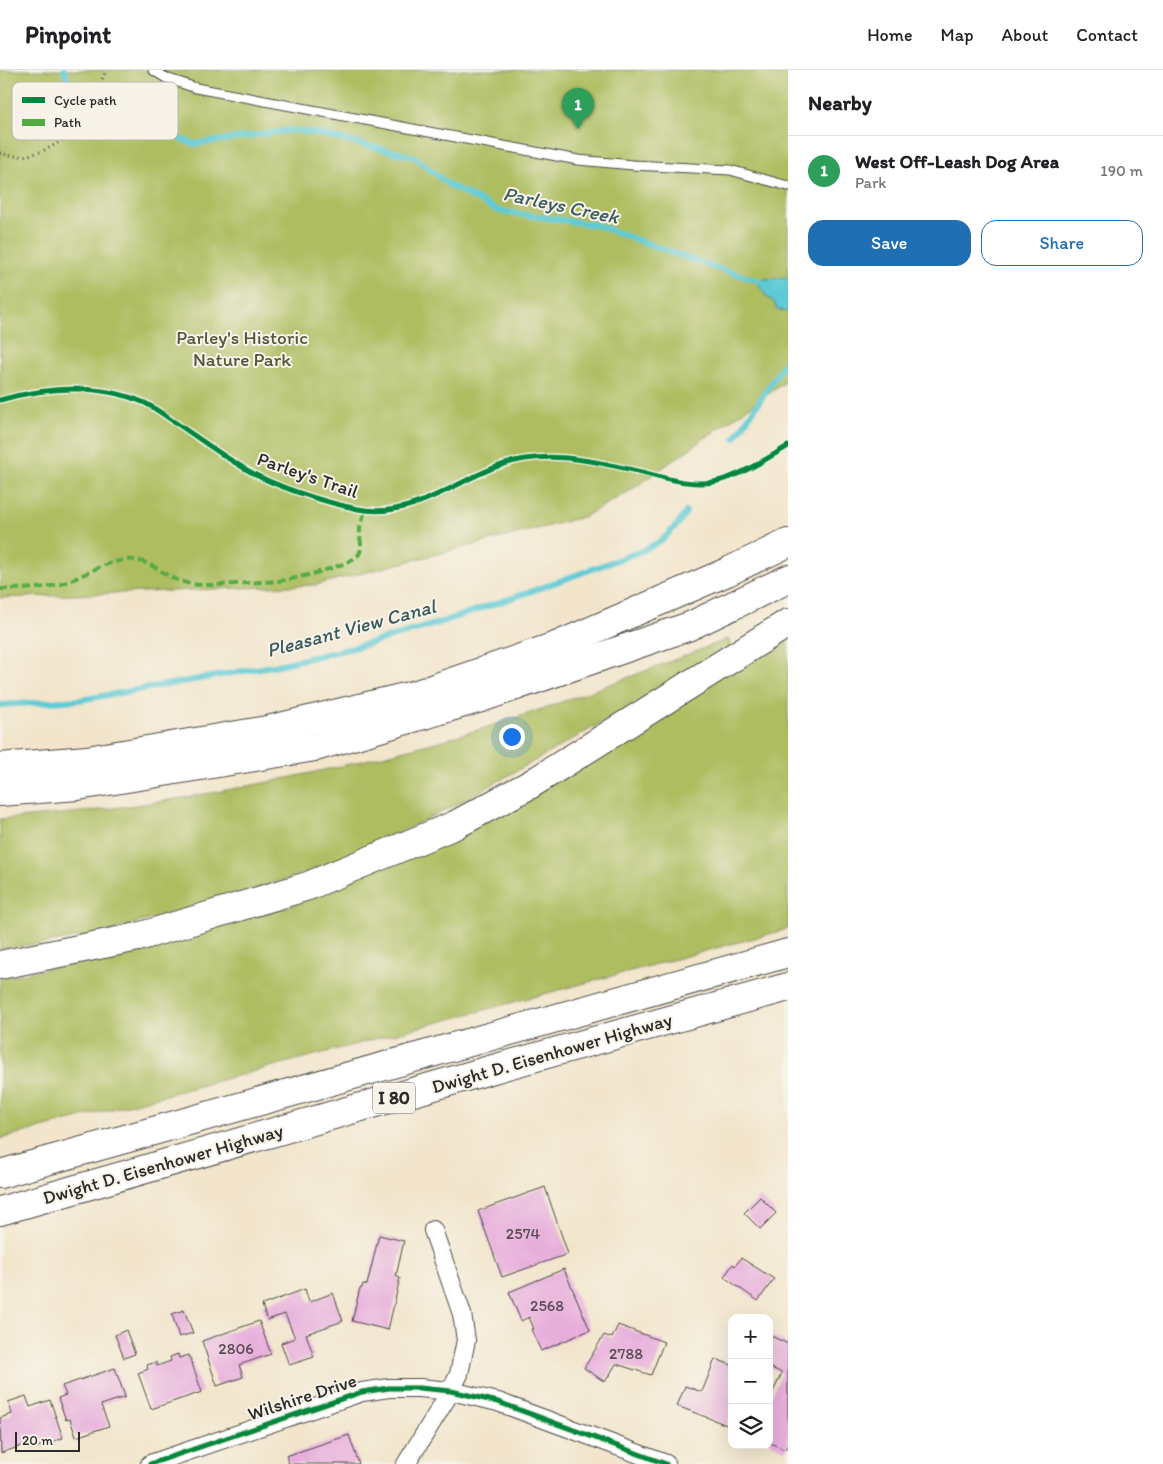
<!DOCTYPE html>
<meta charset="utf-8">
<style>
:root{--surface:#fff;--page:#f6f6f6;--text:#202124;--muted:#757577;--line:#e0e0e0;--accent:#1f6fb2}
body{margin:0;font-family:Itim,sans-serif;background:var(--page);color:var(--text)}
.controls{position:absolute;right:15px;bottom:15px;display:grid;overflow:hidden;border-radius:10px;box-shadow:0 5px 20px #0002}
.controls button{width:45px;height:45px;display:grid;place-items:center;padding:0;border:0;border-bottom:1px solid var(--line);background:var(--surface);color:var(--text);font:25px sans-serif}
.scale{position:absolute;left:15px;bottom:12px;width:65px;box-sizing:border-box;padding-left:5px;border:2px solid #2b2b2b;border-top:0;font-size:14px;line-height:18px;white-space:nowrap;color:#2b2b2b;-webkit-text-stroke:4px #f7f3e8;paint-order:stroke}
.you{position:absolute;left:511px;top:666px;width:18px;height:18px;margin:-12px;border:4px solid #fff;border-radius:50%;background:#1a73e8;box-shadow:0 0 0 8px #1a73e833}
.badge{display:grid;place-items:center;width:32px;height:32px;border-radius:50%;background:var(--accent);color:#fff;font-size:16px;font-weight:700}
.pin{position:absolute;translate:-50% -41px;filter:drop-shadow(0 1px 2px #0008)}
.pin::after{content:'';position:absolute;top:26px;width:18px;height:15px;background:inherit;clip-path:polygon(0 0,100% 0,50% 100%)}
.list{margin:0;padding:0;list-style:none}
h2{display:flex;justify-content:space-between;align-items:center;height:65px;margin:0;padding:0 20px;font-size:21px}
h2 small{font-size:16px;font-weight:400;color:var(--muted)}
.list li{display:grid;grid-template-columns:32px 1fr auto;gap:15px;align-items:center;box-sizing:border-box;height:70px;padding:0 20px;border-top:1px solid var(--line)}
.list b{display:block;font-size:19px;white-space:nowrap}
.list p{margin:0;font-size:16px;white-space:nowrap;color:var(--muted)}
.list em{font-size:16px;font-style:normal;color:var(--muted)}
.actions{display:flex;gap:10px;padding:15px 20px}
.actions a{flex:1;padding:11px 0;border:1px solid var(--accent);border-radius:15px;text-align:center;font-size:18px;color:var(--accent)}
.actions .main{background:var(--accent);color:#fff}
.icon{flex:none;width:28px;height:28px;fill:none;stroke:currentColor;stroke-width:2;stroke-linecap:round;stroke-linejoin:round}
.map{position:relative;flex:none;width:788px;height:1394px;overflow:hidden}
header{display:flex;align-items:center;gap:30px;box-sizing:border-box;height:70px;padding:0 25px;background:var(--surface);border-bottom:1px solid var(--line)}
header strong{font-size:24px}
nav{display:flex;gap:28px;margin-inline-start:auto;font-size:18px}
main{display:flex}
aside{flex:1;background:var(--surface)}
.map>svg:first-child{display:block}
</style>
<header>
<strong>Pinpoint</strong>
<nav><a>Home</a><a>Map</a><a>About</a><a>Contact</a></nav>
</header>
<main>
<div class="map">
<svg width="788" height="1394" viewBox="0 0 788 1394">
<rect width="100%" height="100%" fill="#f7f3e8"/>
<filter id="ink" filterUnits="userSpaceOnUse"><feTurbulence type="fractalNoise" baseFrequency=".02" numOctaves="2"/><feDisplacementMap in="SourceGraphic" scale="10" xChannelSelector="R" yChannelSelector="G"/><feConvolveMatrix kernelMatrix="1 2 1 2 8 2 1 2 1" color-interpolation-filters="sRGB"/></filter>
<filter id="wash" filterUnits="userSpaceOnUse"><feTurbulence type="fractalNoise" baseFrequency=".0096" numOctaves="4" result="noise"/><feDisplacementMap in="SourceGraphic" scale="20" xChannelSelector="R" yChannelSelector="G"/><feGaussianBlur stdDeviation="1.12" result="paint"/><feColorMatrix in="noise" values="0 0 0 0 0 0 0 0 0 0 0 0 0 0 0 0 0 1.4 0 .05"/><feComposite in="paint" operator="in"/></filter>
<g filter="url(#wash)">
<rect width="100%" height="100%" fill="#f2e5cc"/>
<g fill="#adbd60" stroke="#6c7446" fill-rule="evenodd">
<path d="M 0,0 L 788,0 L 788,207 L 756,210 L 767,227 L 774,232 L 777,239 L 788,242 L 788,310 L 628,422 L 586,446 L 556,454 L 315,515 L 0,528 ZM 109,24 L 143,32 L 137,46 L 128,52 L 104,39 Z"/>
<polygon points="788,568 788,859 0,1069 0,908 125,883 300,833"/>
<path d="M 728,569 L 732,579 L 458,734 L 373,775 L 297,806 L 107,862 L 47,873 L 0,879 L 0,749 C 146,740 295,710 436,672 C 535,645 632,606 728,569 Z"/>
</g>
<polygon fill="#5ecad5" stroke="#447a80" points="788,207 788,242 777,239 774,232 767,227 756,210"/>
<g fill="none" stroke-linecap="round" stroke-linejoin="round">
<g stroke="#5ecad5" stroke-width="6">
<polyline points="64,0 68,11 77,24 111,42"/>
<path d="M 131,45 C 155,49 172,69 195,74 L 292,60 L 315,63 L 415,87 L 449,115 L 499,141 L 596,155 L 710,196 L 763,212"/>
<polyline points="735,368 788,288"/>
<polyline points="0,635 80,630 278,595 353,578 439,553 535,520 644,480 662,470 678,454 686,442"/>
</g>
</g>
<g id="blocks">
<g fill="#e7aedb">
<polygon points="545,1117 568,1184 502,1207 478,1141"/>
<polygon points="760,1127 776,1143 760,1159 744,1143"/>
<polygon points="379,1165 404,1171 396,1206 400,1208 388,1260 352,1251 360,1218 362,1218 363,1214 367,1215"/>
<polygon points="741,1188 774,1209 758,1231 724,1207 733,1194 735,1196"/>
<polygon points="564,1199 590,1260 541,1281 531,1259 534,1259 529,1247 521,1251 509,1222"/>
<polygon points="305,1219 309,1232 333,1223 343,1251 306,1264 314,1287 289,1295 281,1273 295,1268 285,1244 267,1250 262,1235"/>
<polygon points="184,1240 193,1263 179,1267 172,1244"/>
<polygon points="259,1251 271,1284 239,1295 243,1307 217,1316 202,1271"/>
<polygon points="618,1255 664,1272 651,1305 616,1294 605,1312 584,1298 604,1265 612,1268"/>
<polygon points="126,1260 135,1284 124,1288 115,1265"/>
<polygon points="769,1265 788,1274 788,1374 785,1380 769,1372 769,1330 782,1303 769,1297"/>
<polygon points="178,1284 179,1288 189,1285 202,1322 151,1339 138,1303 148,1299 147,1295 156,1292 157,1296 171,1291 170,1287"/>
<polygon points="715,1289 732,1295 732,1343 727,1355 677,1336 685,1316 702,1322"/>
<polygon points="115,1298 125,1327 101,1335 109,1356 76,1367 70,1349 66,1350 58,1328 66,1325 62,1316"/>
<polygon points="26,1326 30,1337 50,1330 63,1368 32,1379 30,1373 1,1383 0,1348 12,1344 8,1332"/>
<polygon points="349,1365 359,1394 289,1394 286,1386"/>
</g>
</g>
</g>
<g filter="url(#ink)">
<use href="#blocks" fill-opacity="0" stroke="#494743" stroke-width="1"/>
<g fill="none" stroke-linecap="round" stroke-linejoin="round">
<g stroke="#494743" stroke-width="11">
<polyline id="lane" points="153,0 166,8 196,18 578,90 633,95 730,100 788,116"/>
</g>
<g stroke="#494743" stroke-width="20">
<g id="street">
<polyline points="150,1394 362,1322 389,1318 419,1318 451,1321 498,1332 666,1394"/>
<polyline points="406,1394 451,1321 459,1304 466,1270 462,1244 433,1160"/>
</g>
</g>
<g stroke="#494743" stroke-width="30">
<g id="highway">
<polyline points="0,697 87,690 267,660 417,624 556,576 727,502 788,473"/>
<polyline points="0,722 78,716 315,677 484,627 690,556 788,509"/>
<polyline points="0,895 138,867 308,816 455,755 531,714 788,553"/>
<polyline points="0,1104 788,883"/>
<polyline points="0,1141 493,999 788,917"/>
</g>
</g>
<path stroke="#494743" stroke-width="3" stroke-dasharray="1 4" stroke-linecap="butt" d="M 0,83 C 5,84 10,86 15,86 C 44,87 72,67 87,43 C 95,30 100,14 106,0"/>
<use href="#lane" stroke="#fff" stroke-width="9"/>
<use href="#street" stroke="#fff" stroke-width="18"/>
<use href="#highway" stroke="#fff" stroke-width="28"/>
<path stroke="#54ab44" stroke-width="4" stroke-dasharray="8 4" stroke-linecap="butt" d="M 0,519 C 19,519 45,519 64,513 C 85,506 111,487 135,490 C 152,492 165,506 180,511 C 199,518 228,514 248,513 C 258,512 268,512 278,511 C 292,510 353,495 359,484 C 363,478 360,471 360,465 C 359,456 363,448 366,439"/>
<g stroke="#f7f3e8" stroke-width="8">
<g id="cycleway">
<path d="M 0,330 C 47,317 99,313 145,333 C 155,338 164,345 173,351 C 202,370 231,393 262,408 C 290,421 328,433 358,439 C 420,451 467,398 525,389 C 567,383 606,394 646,403 C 664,408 685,414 704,413 C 732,412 764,390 788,376"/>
<polyline points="150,1394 362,1322 389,1318 419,1318 451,1321 498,1332 666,1394"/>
</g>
</g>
<use href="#cycleway" stroke="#00873e" stroke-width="5"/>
</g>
</g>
<g text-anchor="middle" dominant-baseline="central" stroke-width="4" stroke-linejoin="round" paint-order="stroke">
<g font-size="16" fill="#5a4c57">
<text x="523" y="1163">2574</text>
<text x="547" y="1235">2568</text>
<text x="236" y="1278">2806</text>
<text x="626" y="1283">2788</text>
</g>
<rect fill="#f7f3e8" stroke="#686764" stroke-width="1" x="373" y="1012.5" width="42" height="31" rx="4"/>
<g font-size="18" font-weight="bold" fill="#2b2b2b">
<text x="394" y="1028">I 80</text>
</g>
<g font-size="19" fill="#52573b" stroke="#f7f3e8">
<text x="242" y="267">Parley's Historic<tspan x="242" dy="22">Nature Park</tspan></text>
</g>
<g font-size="19" fill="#2b2b2b" stroke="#f7f3e8">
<text transform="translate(308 405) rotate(19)">Parley's Trail</text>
<text transform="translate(552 983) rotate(-16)">Dwight D. Eisenhower Highway</text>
<text transform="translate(163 1094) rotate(-16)">Dwight D. Eisenhower Highway</text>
<text transform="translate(302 1327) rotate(-18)">Wilshire Drive</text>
</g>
<g font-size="20" font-style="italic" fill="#3a5b5e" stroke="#f7f3e8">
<text transform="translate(561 135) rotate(12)">Parleys Creek</text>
<text transform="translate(351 558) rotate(-15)">Pleasant View Canal</text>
</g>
</g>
<rect x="12" y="12" width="166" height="58" rx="8" fill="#f7f3e8" stroke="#bab7af" stroke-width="1"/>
<rect x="22" y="27" width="23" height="6" fill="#00873e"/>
<rect x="22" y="49" width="23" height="7" fill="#54ab44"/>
<g font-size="14" fill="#2b2b2b">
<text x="54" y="35">Cycle path</text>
<text x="54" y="57">Path</text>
</g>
</svg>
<div class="controls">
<button>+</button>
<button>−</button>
<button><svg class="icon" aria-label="layers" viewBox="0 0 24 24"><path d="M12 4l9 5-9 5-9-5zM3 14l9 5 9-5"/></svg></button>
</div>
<div class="scale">20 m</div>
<div class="you"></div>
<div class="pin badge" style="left:578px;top:59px;background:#2e9e5b">1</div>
</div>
<aside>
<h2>Nearby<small></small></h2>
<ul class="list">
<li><span class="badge" style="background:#2e9e5b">1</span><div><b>West Off-Leash Dog Area</b><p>Park</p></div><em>190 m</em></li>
</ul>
<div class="actions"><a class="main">Save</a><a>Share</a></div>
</aside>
</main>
